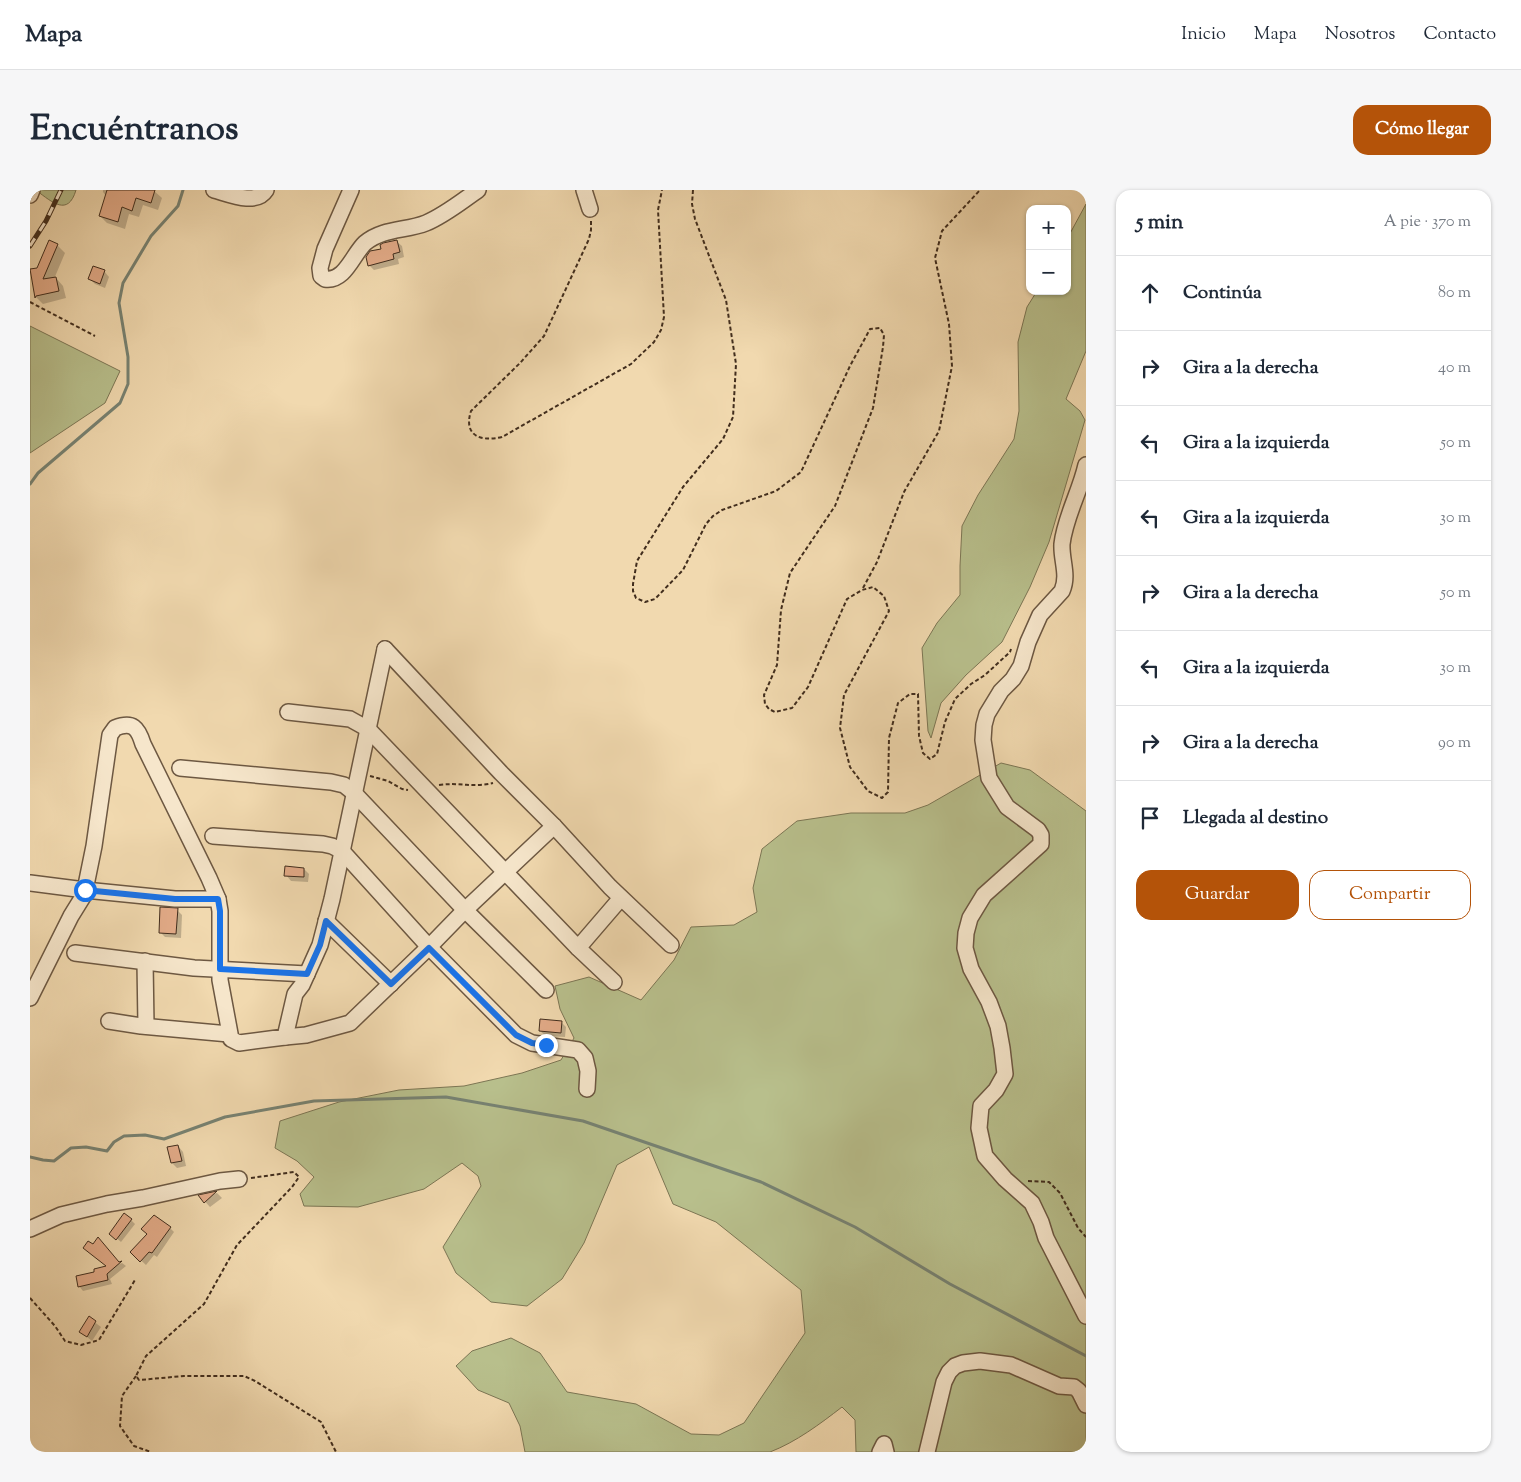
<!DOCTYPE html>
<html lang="es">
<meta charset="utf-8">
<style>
:root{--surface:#fff;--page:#f6f6f7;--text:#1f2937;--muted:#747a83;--line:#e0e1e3;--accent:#b45309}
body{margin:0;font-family:"Sorts Mill Goudy",serif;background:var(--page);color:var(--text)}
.controls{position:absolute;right:15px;top:15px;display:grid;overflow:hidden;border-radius:10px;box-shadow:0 1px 4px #0004}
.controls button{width:45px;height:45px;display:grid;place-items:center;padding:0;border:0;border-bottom:1px solid var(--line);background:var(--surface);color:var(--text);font:25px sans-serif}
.stop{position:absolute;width:15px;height:15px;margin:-11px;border:4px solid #1a73e8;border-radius:50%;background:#fff}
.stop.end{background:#1a73e8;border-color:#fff;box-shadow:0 1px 5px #0008}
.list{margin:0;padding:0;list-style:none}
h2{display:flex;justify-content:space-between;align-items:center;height:65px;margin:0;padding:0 20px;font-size:21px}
h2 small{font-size:16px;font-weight:400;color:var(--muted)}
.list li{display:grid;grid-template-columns:32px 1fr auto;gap:15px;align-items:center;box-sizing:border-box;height:75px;padding:0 20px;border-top:1px solid var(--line)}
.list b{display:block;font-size:19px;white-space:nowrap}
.list em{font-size:16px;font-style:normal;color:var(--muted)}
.actions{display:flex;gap:10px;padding:15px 20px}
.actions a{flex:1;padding:11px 0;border:1px solid var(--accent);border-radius:15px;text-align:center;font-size:18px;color:var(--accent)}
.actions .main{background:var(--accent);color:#fff}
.icon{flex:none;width:28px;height:28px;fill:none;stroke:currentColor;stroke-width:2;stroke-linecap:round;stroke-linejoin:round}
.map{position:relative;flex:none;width:1056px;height:1262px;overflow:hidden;border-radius:15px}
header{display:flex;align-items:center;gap:30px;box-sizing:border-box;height:70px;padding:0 25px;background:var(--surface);border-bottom:1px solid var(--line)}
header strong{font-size:24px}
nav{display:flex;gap:28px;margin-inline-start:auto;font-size:18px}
.intro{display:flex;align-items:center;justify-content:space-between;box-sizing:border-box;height:120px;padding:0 30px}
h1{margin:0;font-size:35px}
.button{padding:12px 22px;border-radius:15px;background:var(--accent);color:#fff;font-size:18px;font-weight:700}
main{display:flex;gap:30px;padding:0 30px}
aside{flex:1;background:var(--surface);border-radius:15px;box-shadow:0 1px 4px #0004}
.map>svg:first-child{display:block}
</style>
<header>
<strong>Mapa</strong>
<nav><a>Inicio</a><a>Mapa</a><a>Nosotros</a><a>Contacto</a></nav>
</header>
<div class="intro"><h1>Encuéntranos</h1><a class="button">Cómo llegar</a></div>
<main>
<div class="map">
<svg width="1056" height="1262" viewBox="0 0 1056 1262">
<rect width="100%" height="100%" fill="#f1d9af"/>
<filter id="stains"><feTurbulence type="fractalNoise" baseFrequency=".004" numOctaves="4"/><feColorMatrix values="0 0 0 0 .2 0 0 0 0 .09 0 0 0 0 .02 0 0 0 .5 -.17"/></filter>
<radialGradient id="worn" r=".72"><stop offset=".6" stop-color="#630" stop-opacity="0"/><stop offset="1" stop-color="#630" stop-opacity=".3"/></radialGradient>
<g fill="#b8bf8c" stroke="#7c7654">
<path d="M 7,0 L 46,0 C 38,27 22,12 7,1 Z"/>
<polygon points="1056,14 1056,161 1036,209 1050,221 1055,230 1019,352 1000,397 972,452 936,485 911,513 901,548 898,541 892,458 907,433 930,405 930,376 932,336 948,305 984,249 989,221 988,152 997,117 1007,101 1037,101 1037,49"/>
<polygon points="0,136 90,181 75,213 0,263"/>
<path d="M 971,573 L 1000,580 L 1056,621 L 1056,1262 L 826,1262 L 825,1230 L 812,1217 C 790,1234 766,1252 740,1262 L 495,1262 L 490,1236 L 479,1213 L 448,1200 L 426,1176 L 442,1161 L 481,1148 L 510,1163 L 537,1202 L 606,1214 L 661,1244 L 689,1245 L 714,1233 L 775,1143 L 771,1100 L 686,1032 L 643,1014 L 619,957 L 587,975 L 554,1053 L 532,1089 L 497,1116 L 461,1112 L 426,1083 L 413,1057 L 451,996 L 448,986 L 432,973 L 394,999 L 328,1017 L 274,1016 L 270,1004 L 284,987 L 267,971 L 245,958 L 250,931 L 309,912 L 369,900 L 434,896 L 492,883 L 531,870 L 544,848 L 530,819 L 525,796 L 559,787 L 611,810 L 644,770 L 661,737 L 704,735 L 727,722 L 723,698 L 732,659 L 767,631 L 821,623 L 875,623 L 898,615 Z"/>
</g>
<g fill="#0003">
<polygon points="73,0 123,0 132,8 128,20 113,15 109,27 99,24 95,39 77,33 70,26 76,6 73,2"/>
<polygon points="366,51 372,56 374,67 368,69 369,74 344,80 339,75"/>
<polygon points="20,52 27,55 35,63 24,89 26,88 33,96 36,108 13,114 6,107 1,80 8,79"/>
<polygon points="74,81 79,87 75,98 65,94 60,89"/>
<polygon points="274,679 279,684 278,692 261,691 256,685"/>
<polygon points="147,720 152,725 151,748 135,747 130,742"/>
<polygon points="531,832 536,837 535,847 516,846 510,841"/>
<polygon points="148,956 153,962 156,976 147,978 142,973"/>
<polygon points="187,1003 192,1008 180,1017 170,1006"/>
<polygon points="101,1030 105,1034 91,1052 81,1043"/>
<polygon points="140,1038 144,1042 127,1067 124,1065 116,1075 102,1062 118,1044"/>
<polygon points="72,1053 89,1074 92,1073 96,1076 80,1089 82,1094 53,1101 49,1096 66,1083 78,1077 63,1056"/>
<polygon points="59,1128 71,1137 62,1151 51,1142"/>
</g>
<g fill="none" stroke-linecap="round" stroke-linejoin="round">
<g stroke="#778272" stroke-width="3">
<polyline points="0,294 8,283 90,213 98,194 98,167 89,113 93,93 121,46 148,16 153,0"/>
<polyline points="0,967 13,970 24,971 41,958 56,957 77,961 84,952 94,946 115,945 134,949 195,927 284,911 416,907 553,931 731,992 825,1037 920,1094 1056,1166"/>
</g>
</g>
<g fill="#e3ab88" stroke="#412d1d">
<polygon points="77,0 125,0 121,13 106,8 102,21 92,17 88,32 69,26"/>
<polygon points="19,50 28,54 13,89 26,87 29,101 6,106 5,108 0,79 7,78"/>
<polygon points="367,50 370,62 363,64 364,69 338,76 336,67 340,61 351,59 350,55 353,53"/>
<polygon points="63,76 75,80 70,94 58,89"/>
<polygon points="255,676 274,678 274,687 254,686"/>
<polygon points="130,717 148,718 146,744 129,743"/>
<polygon points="510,829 532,831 531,843 509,841"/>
<polygon points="148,955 152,971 141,973 137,957"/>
<polygon points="187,1001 174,1013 168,1005"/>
<polygon points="94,1023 102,1029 86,1050 79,1044"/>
<polygon points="124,1025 141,1037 122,1063 119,1062 110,1072 100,1062 117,1044 111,1039"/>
<polygon points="68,1047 89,1072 92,1071 77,1084 78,1090 48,1097 46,1086 64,1082 64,1079 76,1076 53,1058 58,1051 63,1054"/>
<polygon points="59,1126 66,1131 57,1147 49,1142"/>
</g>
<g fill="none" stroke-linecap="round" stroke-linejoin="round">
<g stroke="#6d5842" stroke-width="18">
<g id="minor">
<path d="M 184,0 C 199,4 226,16 236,0"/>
<path d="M 321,0 L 295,59 L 290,78 L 291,86 L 295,89 C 315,92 323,64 335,53 C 353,38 376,41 396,33 C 415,25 432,11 448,0"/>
<polyline points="554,0 560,19"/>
<polyline points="0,5 2,0"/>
<path d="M 1056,275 C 1050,302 1035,327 1032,354 C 1031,370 1039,385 1032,401 L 1010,425 L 998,452 L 991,476 L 983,489 L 971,501 L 957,524 L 954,535 L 953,550 L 959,588 L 977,617 L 1008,640 L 1011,645 L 1011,654 L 954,705 L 940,728 L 936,743 L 935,758 L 941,779 L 959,812 L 968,836 L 972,858 L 975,884 L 966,900 L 951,916 L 949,938 L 955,966 L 975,989 L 1002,1013 L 1011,1032 L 1016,1048 L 1056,1126"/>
<polyline points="355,459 471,583 524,636"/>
<polyline points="258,522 320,529 338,539 548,758 591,708"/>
<polyline points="150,578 301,592 314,595 324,603 435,720 516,800"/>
<polyline points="183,646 293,654 302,656 312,661 399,757 486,845 502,853 548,860 555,868 558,881 557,899"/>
<polyline points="0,693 55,700 145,709 188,709"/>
<polyline points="296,731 361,794"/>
<polyline points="548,758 584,792"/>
<polyline points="45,763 164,778 277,784"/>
<polyline points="115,771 116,836"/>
<path d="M 0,808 L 41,726 L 54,705 L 64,656 L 80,545 L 85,538 C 103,531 108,538 113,554 L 179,688 L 188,709 L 190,721 L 190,790 L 201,849 L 209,853 L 255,847 L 265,804 L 272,795 L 290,755 L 302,709 L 355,459"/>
<polyline points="79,831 111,836 199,844"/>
<polyline points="255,847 276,845 320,833 399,757 435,720 524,636 580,697 641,755"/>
<polyline points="0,1039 31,1025 77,1014 113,1008 190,991 209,989"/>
<polyline points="850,1262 854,1254 856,1262"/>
<polyline points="897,1262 914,1192 919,1182 925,1176 933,1173 950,1171 981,1175 1029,1196 1044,1197 1049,1201 1056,1215"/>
</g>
</g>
<g stroke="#412d1d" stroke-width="2" stroke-dasharray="4 2.5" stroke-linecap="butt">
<polyline points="663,0 662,14 665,29 696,110 706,174 703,227 693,249 653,297 607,371 603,394 603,401 606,408 615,412 625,409 653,380 676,334 683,326 692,320 746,301 771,282 820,176 840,139 850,138 854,145 853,157 843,218 805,316 760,383 751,420 747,475 734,505 735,514 739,519 745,522 762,518 778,497 817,409 832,400 843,397 854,406 859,421 814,505 810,538 820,577 838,601 852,608 858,602 859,548 868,513 880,504 888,504 889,546 893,563 900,569 907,564 915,532 925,509 941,494 955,485 980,462 981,459"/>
<path d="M 561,31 L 561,40 L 559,49 L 514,146 L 490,173 L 441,221 C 433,246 451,252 472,247 L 601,174 L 624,152 L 631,140 L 634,127 L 628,20 L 632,0"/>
<polyline points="0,112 65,146"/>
<polyline points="833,398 847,372 874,302 909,241 922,176 919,134 905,68 912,41 950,0"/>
<polyline points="340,586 358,591 372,599 378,600"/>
<path d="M 409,595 C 429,592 443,598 463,593"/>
<polyline points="221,988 264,982 269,987 262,997 207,1055 174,1114 116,1166 106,1186 109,1190 154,1186 214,1186 225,1191 291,1232 306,1262"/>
<polyline points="998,991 1019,992 1030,1003 1048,1038 1056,1047"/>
<polyline points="0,1108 25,1136 35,1151 51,1155 69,1150 105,1090"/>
<polyline points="106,1186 92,1206 90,1236 104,1256 121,1262"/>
</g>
<use href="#minor" stroke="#f6e6cb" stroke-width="15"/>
<g stroke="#412d1d" stroke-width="5">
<polyline id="rail" points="0,56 16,31 31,0"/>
</g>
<use href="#rail" stroke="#f6e6cb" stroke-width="3" stroke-dasharray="9" stroke-linecap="butt"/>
</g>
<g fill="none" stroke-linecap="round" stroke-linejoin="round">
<polyline stroke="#1a73e8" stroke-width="6" points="55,700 145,709 188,709 190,721 190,779 277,784 290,755 296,731 361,794 399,758 486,845 502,853 516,855"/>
</g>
<rect width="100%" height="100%" filter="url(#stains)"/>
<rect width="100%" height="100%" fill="url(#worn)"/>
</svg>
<div class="controls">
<button>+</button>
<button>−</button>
</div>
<div class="stop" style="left:55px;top:700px"></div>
<div class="stop end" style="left:516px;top:855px"></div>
</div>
<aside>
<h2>5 min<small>A pie · 370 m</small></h2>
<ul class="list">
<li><svg class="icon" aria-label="ahead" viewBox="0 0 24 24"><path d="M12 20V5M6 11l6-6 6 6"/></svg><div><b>Continúa</b></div><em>80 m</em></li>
<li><svg class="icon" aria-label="right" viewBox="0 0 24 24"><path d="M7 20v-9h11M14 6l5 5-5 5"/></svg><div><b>Gira a la derecha</b></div><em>40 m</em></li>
<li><svg class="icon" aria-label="left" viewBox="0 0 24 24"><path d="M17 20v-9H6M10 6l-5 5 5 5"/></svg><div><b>Gira a la izquierda</b></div><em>50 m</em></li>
<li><svg class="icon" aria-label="left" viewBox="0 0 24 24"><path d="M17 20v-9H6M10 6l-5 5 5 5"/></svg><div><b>Gira a la izquierda</b></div><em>30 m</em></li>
<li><svg class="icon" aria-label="right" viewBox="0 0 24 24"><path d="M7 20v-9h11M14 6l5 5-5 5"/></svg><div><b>Gira a la derecha</b></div><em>50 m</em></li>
<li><svg class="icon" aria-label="left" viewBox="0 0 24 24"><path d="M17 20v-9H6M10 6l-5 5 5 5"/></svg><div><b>Gira a la izquierda</b></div><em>30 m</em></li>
<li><svg class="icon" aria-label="right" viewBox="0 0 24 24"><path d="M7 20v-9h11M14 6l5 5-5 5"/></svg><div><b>Gira a la derecha</b></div><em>90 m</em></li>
<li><svg class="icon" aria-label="arrive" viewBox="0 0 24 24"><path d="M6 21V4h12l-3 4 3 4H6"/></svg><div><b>Llegada al destino</b></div></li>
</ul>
<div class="actions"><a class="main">Guardar</a><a>Compartir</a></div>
</aside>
</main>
